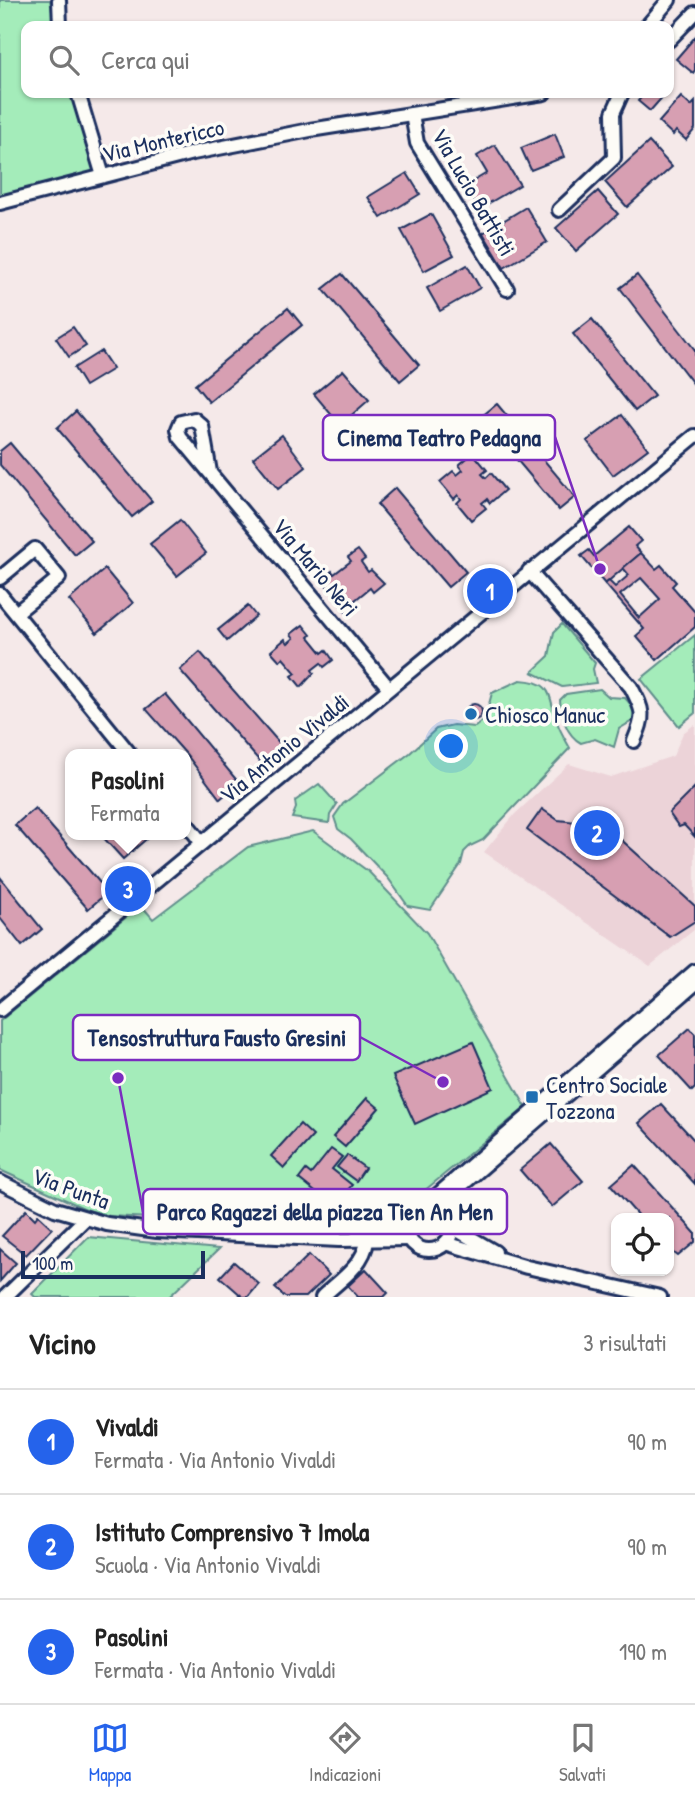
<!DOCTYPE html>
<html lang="it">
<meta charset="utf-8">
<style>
:root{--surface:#fff;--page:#f2f2f2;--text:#222;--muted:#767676;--line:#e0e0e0;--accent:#2563eb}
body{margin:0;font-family:"Patrick Hand",sans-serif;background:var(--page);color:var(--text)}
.controls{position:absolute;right:21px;bottom:21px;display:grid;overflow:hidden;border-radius:14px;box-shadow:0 2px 5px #0004}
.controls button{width:63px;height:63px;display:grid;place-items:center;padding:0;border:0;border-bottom:2px solid var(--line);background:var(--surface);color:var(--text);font:35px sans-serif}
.scale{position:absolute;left:21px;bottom:18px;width:184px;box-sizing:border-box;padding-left:7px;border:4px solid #1b2f5e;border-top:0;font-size:19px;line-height:24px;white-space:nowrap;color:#1b2f5e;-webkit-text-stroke:5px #fdfcf7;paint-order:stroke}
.you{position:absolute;left:452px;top:747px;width:24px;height:24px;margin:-18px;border:5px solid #fff;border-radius:50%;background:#1a73e8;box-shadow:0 0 0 10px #1a73e833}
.badge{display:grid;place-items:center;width:46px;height:46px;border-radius:50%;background:var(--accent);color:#fff;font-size:23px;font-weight:700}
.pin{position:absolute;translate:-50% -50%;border:4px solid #fff;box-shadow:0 2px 7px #0006}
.popup{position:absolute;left:65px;top:749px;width:126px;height:91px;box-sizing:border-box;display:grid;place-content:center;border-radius:14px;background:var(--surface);filter:drop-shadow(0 2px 5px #0005);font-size:23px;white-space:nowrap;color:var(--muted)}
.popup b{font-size:26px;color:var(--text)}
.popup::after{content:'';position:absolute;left:50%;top:100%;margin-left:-14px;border:14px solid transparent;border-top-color:var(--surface)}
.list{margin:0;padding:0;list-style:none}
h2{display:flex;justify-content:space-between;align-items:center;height:91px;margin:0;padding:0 28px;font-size:30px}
h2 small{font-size:23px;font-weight:400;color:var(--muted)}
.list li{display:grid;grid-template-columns:46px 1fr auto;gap:21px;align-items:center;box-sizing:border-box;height:105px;padding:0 28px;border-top:2px solid var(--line)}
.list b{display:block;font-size:26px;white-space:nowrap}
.list p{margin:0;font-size:23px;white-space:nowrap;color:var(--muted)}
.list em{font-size:23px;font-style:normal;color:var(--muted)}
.icon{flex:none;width:38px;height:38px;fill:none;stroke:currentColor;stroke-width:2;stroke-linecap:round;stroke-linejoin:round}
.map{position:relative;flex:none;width:695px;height:1297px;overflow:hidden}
.search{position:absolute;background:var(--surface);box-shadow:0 2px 5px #0004;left:21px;right:21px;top:21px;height:77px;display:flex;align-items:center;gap:18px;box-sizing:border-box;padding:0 24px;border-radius:14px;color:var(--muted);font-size:26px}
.sheet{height:406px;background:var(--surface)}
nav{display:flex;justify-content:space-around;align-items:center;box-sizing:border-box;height:98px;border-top:2px solid var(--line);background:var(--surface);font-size:19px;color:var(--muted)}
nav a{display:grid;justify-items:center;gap:4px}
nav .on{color:var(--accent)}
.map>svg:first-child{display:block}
</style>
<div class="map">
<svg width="695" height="1297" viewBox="0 0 695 1297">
<rect width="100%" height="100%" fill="#f5e9e9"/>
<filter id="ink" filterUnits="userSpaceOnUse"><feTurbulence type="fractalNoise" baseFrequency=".0143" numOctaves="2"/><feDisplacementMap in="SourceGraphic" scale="14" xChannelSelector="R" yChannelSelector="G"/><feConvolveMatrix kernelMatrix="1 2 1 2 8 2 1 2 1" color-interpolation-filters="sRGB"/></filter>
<g filter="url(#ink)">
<polygon fill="#ecd3d8" points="695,724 695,929 650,966 484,852 515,814 569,764 611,777 673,756 683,733"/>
<g fill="#a4ecba" stroke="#608e8c" stroke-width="2">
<polygon points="0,0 50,0 55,26 26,26 26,93 71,93 101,181 0,203"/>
<polygon points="562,624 595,663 593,669 596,683 562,687 532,672 549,656 554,632"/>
<polygon points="695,635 695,713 679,726 641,679"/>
<path d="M 520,680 C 554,682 548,695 557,722 C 560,731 565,739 570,748 L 483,840 L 470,846 L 464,852 L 461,864 L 430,910 L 408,906 L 388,878 L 351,839 L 338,829 L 334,817 L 343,804 L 410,753 L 436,729 L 453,725 L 475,727 L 485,719 L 492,693 Z"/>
<path d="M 600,689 L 609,697 L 625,698 L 634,708 L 634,720 L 619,729 L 614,747 L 595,739 L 581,743 C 566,735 561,715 560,700 L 566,694 Z"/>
<polygon points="319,784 337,804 330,815 329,823 292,818 296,808 295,801"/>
<polygon points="313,831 369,872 427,933 526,1107 418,1196 341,1227 109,1216 88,1210 0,1170 0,1021 141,905 153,919 248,847"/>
<polygon points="88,1237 219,1249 169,1297 35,1297 32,1294"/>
</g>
<g fill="#d79fb2" stroke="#1b2f5e" stroke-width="2" fill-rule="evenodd">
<polygon points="695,37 695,70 693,73 676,59"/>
<polygon points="645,93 666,93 650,111 638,101"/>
<polygon points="681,97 691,106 695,102 695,129 686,140 676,131 673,135 659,122"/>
<polygon points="555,134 564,157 531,170 521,148"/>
<polygon points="649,142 672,167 627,207 605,182"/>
<polygon points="495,145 520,185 479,209 465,186 487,173 477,156"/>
<polygon points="407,173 420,194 381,218 368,197"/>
<polygon points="598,191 618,214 576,251 556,228"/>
<polygon points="526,207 547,242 504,268 483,233"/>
<polygon points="431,214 454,255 424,271 401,230"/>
<polygon points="467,265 480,288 440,311 427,288"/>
<polygon points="342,274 419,365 400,381 323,289"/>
<polygon points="637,275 695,350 695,386 620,288"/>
<polygon points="288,308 302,325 209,402 195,385"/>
<polygon points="592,319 654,396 635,411 573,334"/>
<polygon points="73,327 86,346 69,357 56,338"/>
<polygon points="101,351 113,369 85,386 74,368"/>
<polygon points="343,370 369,400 340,425 314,394"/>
<polygon points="497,404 575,497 559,510 481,417"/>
<polygon points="76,411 152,501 132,517 57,428"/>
<polygon points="622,415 648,449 613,475 587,441"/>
<polygon points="282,435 306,467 278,489 253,458"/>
<polygon points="10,443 92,541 75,555 0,465 0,451"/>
<polygon points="473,453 487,470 482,474 486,478 491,473 505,490 490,503 487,499 482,503 486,508 471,520 457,503 461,499 458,495 454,499 440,482 453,471 457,475 463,470 459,465"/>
<polygon points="395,488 466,572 448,587 377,504"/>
<polygon points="180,520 206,553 177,576 150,544"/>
<polygon points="629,527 641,541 635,546 641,553 605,584 581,556 589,550 594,556"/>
<polygon points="358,550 365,559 361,562 368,572 371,570 384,583 373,592 370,588 355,600 357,604 346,612 336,598 340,595 335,588 331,591 322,579 332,571 334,574 351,561 348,557"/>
<path d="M 641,553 L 656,569 L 661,565 L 676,582 L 672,586 L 695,612 L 695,627 L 657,660 L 636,636 L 644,629 L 605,584 L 609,581 L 615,587 L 629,575 L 623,568 ZM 641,578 L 660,599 L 639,618 L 620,595 Z"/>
<polygon points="105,569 133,603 97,633 69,600"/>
<polygon points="248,606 256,616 227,641 218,630"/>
<polygon points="303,625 311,635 309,637 322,653 326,650 333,660 324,667 321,663 312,670 314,673 301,687 292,676 296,673 283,658 280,661 271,651 285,639 288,643 294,638 291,634"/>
<polygon points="200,652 283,747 263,765 180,670"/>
<polygon points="165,694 239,783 220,799 186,754 146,709"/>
<circle cx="474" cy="712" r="8"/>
<polygon points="695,787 695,837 684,825 679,827 669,813"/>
<polygon points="35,808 108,892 88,909 15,825"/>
<polygon points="542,809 558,820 576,822 588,810 695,906 695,921 670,937 527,830"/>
<polygon points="101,835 151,835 123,859"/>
<polygon points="0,877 42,929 22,946 0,918"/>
<polygon points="690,1028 695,1034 695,1088 692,1091 659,1055"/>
<polygon points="473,1042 493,1088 415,1124 393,1076"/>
<polygon points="367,1098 379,1108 345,1147 333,1137"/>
<polygon points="661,1104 695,1141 695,1184 639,1123"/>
<polygon points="300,1124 313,1136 284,1168 271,1156"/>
<polygon points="551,1144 583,1181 552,1207 520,1170"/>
<polygon points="331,1149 342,1157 332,1169 352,1185 334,1207 299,1179 306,1170 311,1174"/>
<polygon points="347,1155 365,1168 356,1181 337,1167"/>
<polygon points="634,1165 695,1233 695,1242 678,1256 669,1249 669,1218 640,1218 611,1185"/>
<polygon points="26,1210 35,1219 38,1215 52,1228 26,1255 2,1236"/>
<polygon points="0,1249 16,1263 0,1281"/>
<polygon points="309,1255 329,1275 306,1297 285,1297 275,1288"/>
<polygon points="234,1262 259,1284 248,1297 243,1297 220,1277"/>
<polygon points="366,1269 388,1293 384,1297 358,1297 348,1286"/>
</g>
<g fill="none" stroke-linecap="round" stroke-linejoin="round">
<g stroke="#1b2f5e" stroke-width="18">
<g id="minor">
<polyline points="59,0 60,26"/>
<polyline points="647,26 669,0"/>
<polyline points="669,40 695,13"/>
<polyline points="78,93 103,176"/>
<polyline points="412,114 417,143 507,289"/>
<polyline points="0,203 193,153 310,130 544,93"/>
<polyline points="559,210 614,158 613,113 622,93"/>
<polyline points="210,472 202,426 194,419 181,422 178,429 180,437 389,688"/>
<path d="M 529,571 L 631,687 C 644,712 645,715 634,741"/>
<polyline points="0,578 35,549 59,578 16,613"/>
<polyline points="0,594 130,754"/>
<polyline points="186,823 202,843"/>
<polyline points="0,1010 695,436"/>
<polyline points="0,1182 55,1209 107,1224 157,1231 339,1240 410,1239"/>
<polyline points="427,1204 695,971"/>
<circle cx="429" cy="1227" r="23"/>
<polyline points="451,1219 454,1198 462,1185 695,984"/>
<polyline points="452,1227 495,1252"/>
<polyline points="357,1236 387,1229 408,1218"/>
<polyline points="445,1243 527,1267 660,1297"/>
<polyline points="5,1297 85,1219"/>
<path d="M 322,1297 C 339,1281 364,1265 367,1241"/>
</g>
</g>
<use href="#minor" stroke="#fdfcf7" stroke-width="12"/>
</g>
</g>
<g fill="#1f6fb2" stroke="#fdfcf7" stroke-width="2.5">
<circle cx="471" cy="714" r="7"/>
<rect x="525" y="1090" width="14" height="14" rx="3.5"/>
</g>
<g text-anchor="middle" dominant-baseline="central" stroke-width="7" stroke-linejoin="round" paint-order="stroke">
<g font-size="23" fill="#1b2f5e" stroke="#fdfcf7">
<text transform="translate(163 140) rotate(-13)">Via Montericco</text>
<text transform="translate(474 192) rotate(60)">Via Lucio Battisti</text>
<text transform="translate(316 567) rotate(50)">Via Mario Neri</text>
<text transform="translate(284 748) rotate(-39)">Via Antonio Vivaldi</text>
<text transform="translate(71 1188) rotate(20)">Via Punta</text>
</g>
<g font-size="23" fill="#1b2f5e" stroke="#fdfcf7" text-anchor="start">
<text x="485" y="714">Chiosco Manuc</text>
<text x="546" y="1084">Centro Sociale<tspan x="546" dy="26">Tozzona</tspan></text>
</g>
</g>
<path fill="none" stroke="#7b2cbf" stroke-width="2.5" d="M600 569L555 437M443 1082L360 1037M118 1078L143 1212"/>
<g fill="#7b2cbf" stroke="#fdfcf7" stroke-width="2.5">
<circle cx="600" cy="569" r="7"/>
<circle cx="443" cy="1082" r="7"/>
<circle cx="118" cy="1078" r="7"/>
</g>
<g fill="#fdfcf7" stroke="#7b2cbf" stroke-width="2.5">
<rect x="323" y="415" width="232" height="45" rx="7"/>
<rect x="73" y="1015" width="287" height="45" rx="7"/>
<rect x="143" y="1189" width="364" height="45" rx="7"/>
</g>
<g font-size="24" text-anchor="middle" font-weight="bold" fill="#1b2f5e">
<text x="439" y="446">Cinema Teatro Pedagna</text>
<text x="217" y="1046">Tensostruttura Fausto Gresini</text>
<text x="325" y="1220">Parco Ragazzi della piazza Tien An Men</text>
</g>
</svg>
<div class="controls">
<button><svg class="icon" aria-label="locate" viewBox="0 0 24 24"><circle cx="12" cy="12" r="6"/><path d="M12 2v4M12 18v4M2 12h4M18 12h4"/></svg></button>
</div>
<div class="scale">100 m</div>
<div class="you"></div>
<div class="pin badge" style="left:490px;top:591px">1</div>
<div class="pin badge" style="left:597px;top:833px">2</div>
<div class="pin badge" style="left:128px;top:889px">3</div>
<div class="popup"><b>Pasolini</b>Fermata</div>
<div class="search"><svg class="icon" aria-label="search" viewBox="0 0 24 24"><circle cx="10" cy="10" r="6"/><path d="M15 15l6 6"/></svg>Cerca qui</div>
</div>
<section class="sheet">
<h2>Vicino<small>3 risultati</small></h2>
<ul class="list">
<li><span class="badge">1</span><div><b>Vivaldi</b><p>Fermata · Via Antonio Vivaldi</p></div><em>90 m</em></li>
<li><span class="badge">2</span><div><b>Istituto Comprensivo 7 Imola</b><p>Scuola · Via Antonio Vivaldi</p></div><em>90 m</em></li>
<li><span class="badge">3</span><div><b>Pasolini</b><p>Fermata · Via Antonio Vivaldi</p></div><em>190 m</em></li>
</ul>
</section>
<nav>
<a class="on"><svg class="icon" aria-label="map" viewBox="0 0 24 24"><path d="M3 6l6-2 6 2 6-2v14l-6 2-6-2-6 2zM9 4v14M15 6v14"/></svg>Mappa</a>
<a><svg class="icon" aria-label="directions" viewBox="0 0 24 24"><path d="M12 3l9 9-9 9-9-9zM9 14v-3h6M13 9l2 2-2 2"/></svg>Indicazioni</a>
<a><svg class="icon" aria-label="saved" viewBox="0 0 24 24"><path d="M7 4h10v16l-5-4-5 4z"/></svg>Salvati</a>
</nav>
